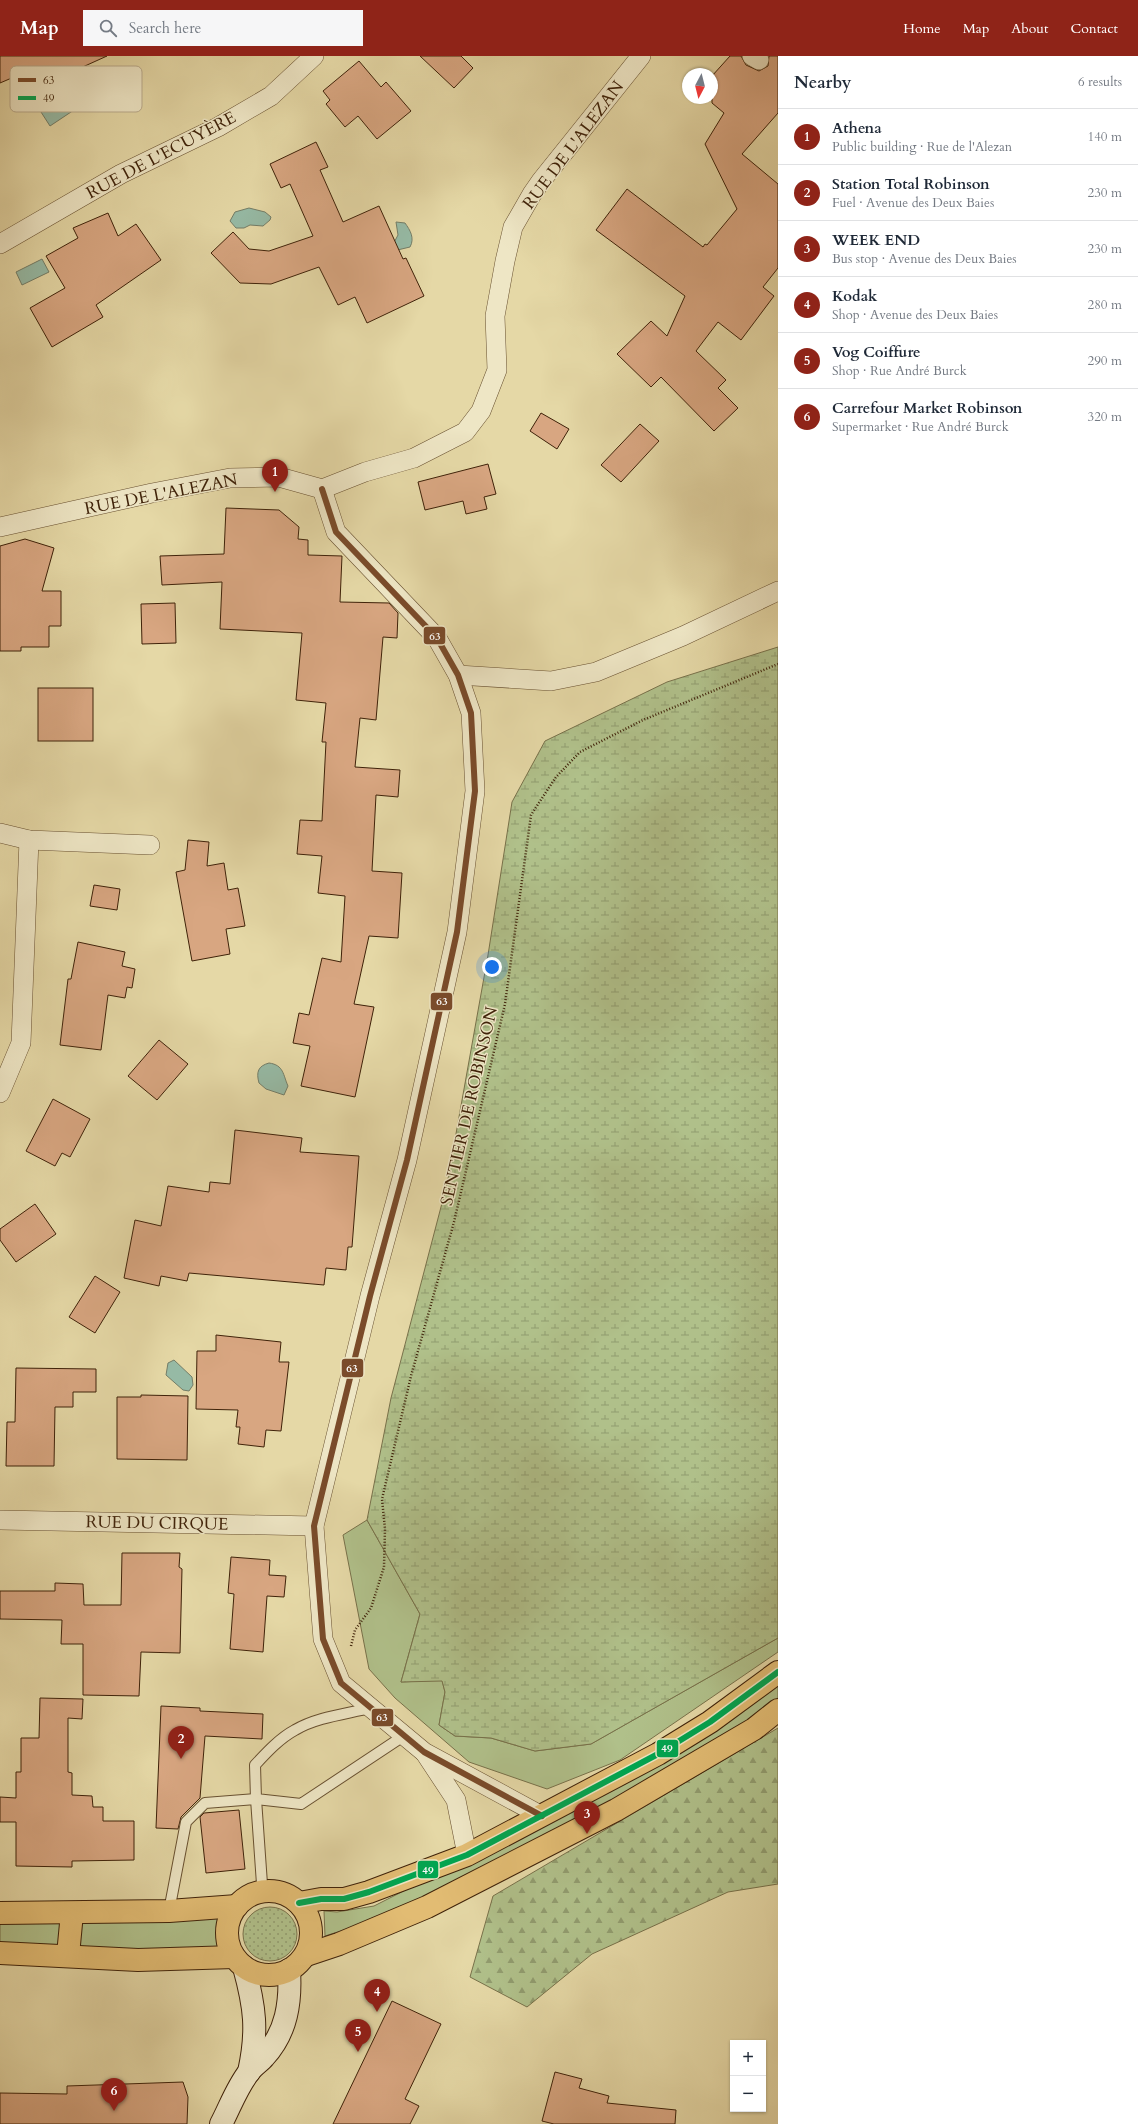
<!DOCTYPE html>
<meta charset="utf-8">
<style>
:root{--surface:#fff;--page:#f6f6f7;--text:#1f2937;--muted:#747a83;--line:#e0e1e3;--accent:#8f2418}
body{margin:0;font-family:Cardo,serif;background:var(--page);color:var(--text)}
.controls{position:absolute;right:12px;bottom:12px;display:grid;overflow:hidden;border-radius:0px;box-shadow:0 1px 3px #0004}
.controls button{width:36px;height:36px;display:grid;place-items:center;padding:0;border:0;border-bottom:1px solid var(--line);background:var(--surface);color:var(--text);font:20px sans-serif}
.compass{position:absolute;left:682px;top:12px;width:36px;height:36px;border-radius:50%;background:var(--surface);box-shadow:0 1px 3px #0004;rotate:187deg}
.you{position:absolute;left:492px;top:911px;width:14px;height:14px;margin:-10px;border:3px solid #fff;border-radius:50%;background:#1a73e8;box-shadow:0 0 0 6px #1a73e833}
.badge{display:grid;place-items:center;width:26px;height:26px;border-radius:50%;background:var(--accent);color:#fff;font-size:13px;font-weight:700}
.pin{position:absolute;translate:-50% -33px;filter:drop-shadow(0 1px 2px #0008)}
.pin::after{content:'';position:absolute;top:21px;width:14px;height:12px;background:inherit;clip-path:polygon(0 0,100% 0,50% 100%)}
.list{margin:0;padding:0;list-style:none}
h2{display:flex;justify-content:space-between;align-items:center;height:52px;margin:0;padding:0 16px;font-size:17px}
h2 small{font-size:13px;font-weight:400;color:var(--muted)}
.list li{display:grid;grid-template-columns:26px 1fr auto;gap:12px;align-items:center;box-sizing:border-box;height:56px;padding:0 16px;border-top:1px solid var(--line)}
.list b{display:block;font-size:15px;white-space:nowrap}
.list p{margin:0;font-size:13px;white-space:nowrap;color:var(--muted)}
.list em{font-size:13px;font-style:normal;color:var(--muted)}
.icon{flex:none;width:22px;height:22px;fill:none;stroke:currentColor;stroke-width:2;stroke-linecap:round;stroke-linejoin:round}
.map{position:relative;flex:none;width:778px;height:2068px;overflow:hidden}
header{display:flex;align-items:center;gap:24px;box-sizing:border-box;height:56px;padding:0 20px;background:var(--accent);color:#fff}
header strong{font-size:19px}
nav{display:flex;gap:22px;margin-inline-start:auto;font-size:14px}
.search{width:280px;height:36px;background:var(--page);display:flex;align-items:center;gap:10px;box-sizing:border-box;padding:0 14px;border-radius:0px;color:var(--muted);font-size:15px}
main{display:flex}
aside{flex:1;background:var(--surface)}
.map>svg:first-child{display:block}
</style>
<header>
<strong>Map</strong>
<div class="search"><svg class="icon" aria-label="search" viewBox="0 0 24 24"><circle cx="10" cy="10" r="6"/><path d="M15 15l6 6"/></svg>Search here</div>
<nav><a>Home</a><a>Map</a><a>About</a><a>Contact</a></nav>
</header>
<main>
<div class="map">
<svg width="778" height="2068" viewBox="0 0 778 2068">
<defs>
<pattern id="forest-firs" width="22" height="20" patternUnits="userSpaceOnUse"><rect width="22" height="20" fill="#b0c08a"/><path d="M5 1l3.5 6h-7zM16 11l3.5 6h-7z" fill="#919c6f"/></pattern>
<pattern id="wetland-marsh" width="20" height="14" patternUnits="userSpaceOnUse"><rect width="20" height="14" fill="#b0c08a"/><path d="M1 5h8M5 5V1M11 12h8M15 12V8" fill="none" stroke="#919c6f"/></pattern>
<pattern id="park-dots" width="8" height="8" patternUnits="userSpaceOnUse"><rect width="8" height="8" fill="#b0c08a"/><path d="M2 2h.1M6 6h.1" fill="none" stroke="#919c6f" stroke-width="1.8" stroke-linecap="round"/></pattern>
</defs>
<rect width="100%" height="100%" fill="#e5d8a6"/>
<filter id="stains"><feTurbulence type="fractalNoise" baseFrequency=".005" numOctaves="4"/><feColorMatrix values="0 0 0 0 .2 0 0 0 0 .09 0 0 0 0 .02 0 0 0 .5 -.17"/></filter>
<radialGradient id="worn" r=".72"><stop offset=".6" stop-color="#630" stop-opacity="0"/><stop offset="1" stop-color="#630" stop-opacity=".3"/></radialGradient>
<g fill="#b0c08a" stroke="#78714a">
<polygon points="367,1464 420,1558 401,1626 442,1624 445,1636 439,1669 455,1680 491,1682 535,1695 591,1688 778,1582 778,1596 620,1704 547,1733 469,1706 395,1642 369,1613 343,1479"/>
<polygon points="778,1624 778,1642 754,1661 596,1756 397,1857 325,1880 324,1855 337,1856 374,1850 453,1810"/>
<path d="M 237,1850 C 226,1868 226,1882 234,1901 L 0,1897 L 0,1857 Z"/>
</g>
<polygon fill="url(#forest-firs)" stroke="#78714a" points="778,1672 778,1828 728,1836 592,1898 527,1951 470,1921 493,1840"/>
<polygon fill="url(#wetland-marsh)" stroke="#78714a" points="778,591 778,1582 591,1688 535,1695 491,1682 455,1680 439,1669 445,1636 442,1625 401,1626 420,1558 367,1464 391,1342 447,1128 488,899 512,746 545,685 667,626"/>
<circle fill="url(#park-dots)" stroke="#78714a" cx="270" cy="1878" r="27"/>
<g fill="#96baa5" stroke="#737d67">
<polygon points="69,39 77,52 50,70 41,56"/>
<polygon points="249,152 265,156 271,161 270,164 263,170 250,169 244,172 236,172 230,165 235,156"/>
<path d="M 396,166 L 405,167 C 410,174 415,182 410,191 L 389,196 L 398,179 Z"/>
<polygon points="42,203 49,216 22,229 16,216"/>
<path d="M 269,1007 C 284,1009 283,1019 288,1030 L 284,1039 L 266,1033 L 259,1027 C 256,1016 258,1010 269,1007 Z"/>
<polygon points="174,1304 192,1321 193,1329 189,1335 183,1334 166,1319 168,1307"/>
</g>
<g fill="#d8a681" stroke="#3f2209">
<polygon points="0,0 107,0 65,19 68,27 32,43 21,18 0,27"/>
<polygon points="420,0 461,0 473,12 454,32"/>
<polygon points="730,0 741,0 746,9 759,15 768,10 769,0 778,0 778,57 742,98 778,128 778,212 763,231 774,240 741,284 718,266 696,295 726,324 718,332 738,352 714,375 661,321 651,331 617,298 651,265 667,280 685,240 596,174 627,133 703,191 705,188 707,189 737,153 705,88 724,57 712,47 712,20"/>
<polygon points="359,5 381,31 386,26 411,55 377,83 358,60 345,71 326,48 330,44 323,35"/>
<polygon points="316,86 328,111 320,114 343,166 379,150 403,203 406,202 424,240 367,267 355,241 338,249 319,211 271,228 240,227 211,197 233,176 249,193 269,195 313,180 290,128 281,132 270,108"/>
<polygon points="108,157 118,180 136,168 161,204 96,249 103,261 52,291 30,252 65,232 46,200 78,182 73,172"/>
<polygon points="541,357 569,373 557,393 530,375"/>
<polygon points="640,368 659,385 621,426 601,409"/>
<polygon points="488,408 496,438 484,441 487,453 466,458 463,445 425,454 418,426"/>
<polygon points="226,452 279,454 299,471 298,483 308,484 308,499 342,500 340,546 389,547 398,557 397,582 383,581 376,664 360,662 355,711 400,714 398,741 376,739 372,815 402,817 398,882 369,880 354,948 374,951 355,1041 301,1030 310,990 293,987 299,957 309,959 322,902 341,906 345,840 318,837 322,800 297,798 300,764 322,765 326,686 322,686 326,647 296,644 302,577 220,573 222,526 162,529 160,500 224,498"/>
<polygon points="25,483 54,492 42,535 61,535 61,570 49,570 49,591 21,591 21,595 0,595 0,490"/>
<polygon points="175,547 176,587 142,588 141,548"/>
<rect x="38" y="632" width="55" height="53"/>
<polygon points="188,784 209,786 207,810 224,807 228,834 238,832 245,870 226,873 230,898 192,905 176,816 185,814"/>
<polygon points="94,829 120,833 117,854 90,850"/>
<polygon points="78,886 125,896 122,910 135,913 132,932 127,931 125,942 108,939 101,994 60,989 68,923 71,923"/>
<polygon points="159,984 188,1008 157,1044 128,1020"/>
<polygon points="53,1043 90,1063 70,1101 62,1097 55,1110 26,1095"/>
<polygon points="235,1074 302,1082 300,1096 359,1100 352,1191 348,1191 346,1214 326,1212 324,1229 189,1217 187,1225 161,1220 159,1230 124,1222 135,1164 161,1170 168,1130 209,1136 210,1126 230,1128"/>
<polygon points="35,1148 56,1178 16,1206 0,1184 0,1173"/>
<polygon points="95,1220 120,1236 95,1277 69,1261"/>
<polygon points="216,1279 281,1286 279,1306 289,1306 281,1375 266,1374 264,1391 238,1388 240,1371 236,1371 238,1354 196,1353 197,1295 216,1295"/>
<polygon points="16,1312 96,1313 96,1336 73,1336 73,1351 55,1351 54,1410 6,1410 7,1366 15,1366"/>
<polygon points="141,1339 188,1340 187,1404 117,1403 117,1341 141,1341"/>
<polygon points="122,1497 180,1497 179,1511 182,1513 180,1597 141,1596 139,1640 83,1639 83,1588 61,1588 62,1564 0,1563 0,1535 55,1535 55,1527 83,1528 84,1549 121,1549"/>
<polygon points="231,1501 270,1504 269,1519 286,1520 284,1541 267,1540 263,1596 230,1593 234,1538 228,1537"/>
<polygon points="40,1642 83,1643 82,1663 68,1662 68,1716 72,1717 72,1739 92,1740 93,1751 103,1751 103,1765 134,1765 134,1804 72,1805 72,1811 16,1810 16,1766 0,1766 0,1741 16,1742 16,1716 21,1716 21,1682 39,1682"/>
<polygon points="161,1650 200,1652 200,1655 263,1658 262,1683 205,1680 200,1742 181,1761 178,1773 156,1772"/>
<polygon points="239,1754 245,1813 206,1817 200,1761 204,1757"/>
<polygon points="392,1945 441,1968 405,2043 419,2050 410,2068 333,2068"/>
<polygon points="555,2016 582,2023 579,2032 609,2040 607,2047 676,2054 675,2068 554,2068 542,2065"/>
<polygon points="183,2026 188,2041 187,2068 0,2068 0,2037 67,2038 67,2030"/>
</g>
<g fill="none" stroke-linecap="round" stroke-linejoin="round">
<g stroke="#685030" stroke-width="12">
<g id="lane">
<path d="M 370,1652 C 346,1658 317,1661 295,1674 C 280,1682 267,1696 255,1709 L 256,1743 L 301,1748 L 405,1679"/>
<polyline points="169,1855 186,1766 205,1747 256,1743 262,1828 264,1835"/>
</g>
</g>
<g stroke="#685030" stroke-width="20">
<g id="street">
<polyline points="752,0 759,4"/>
<polyline points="0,188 121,118 218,71 271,40 314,0"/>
<polyline points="322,433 336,476 437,582 458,619 471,657 475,735 457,876 407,1104 370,1240 314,1470 323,1583 341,1627 424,1696 542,1760"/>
<polyline points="0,471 152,437 230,422 279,421 322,433 365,416 414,402 465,376 481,355 497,314 495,260 505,205 513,171 532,138 541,125 641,0"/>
<polyline points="458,619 551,625 596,616 683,580 778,535"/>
<polyline points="0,777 29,784 150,789"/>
<polyline points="0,1037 21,987 29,784"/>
<polyline points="0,1464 314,1470"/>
<polyline points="425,1697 456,1744 467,1799"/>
</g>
</g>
<g stroke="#3f2209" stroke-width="24">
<g id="secondary">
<path d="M 244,1911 C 255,1951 258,1975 249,2016"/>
<path d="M 221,2068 C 230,2051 237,2031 249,2016 C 253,2010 260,2006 264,2001 C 287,1976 291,1946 289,1914"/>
</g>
</g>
<g stroke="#3f2209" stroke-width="24">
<g id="primary">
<circle cx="269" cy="1877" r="42"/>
<polyline points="299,1847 321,1843 344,1843 369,1836 467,1799 658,1698 710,1666 778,1616"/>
<polyline points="0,1857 169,1855 237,1850"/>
<polyline points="0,1897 138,1904 234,1901"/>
<polyline points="68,1899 72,1857"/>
<polyline points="306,1899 339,1888 427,1851 616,1754 754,1673 778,1654"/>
</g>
</g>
<polyline stroke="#3f2209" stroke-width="2.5" stroke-dasharray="1 2" stroke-linecap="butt" points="351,1590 355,1574 371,1552 384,1511 385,1473 382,1443 411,1320 454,1166 505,948 531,759 556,721 580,696 643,664 778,608"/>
<use href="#lane" stroke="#eee6c5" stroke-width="10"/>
<use href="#street" stroke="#eee6c5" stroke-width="19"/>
<use href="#secondary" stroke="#eee6c5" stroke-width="22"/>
<use href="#primary" stroke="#e2bc73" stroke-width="22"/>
<g stroke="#eee6c5" stroke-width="9">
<polyline id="bus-1" points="322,433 336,476 437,582 458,619 471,657 475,735 457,876 407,1104 370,1240 314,1470 323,1583 341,1627 424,1696 542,1760"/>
</g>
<g stroke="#eee6c5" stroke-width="9">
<polyline id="bus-2" points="299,1847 321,1843 344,1843 369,1836 467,1799 658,1698 710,1666 778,1616"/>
</g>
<use href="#bus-1" stroke="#7a4b2a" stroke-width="6"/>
<use href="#bus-2" stroke="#00a651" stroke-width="6"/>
</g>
<g text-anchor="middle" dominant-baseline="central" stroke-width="3" stroke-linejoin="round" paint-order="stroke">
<g font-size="17" fill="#3f2209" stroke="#eee6c5">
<text transform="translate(573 89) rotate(-53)">RUE DE L'ALEZAN</text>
<text transform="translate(161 99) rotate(-28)">RUE DE L'ECUYÈRE</text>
<text transform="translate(161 438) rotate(-11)">RUE DE L'ALEZAN</text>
<text transform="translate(469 1050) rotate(-77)">SENTIER DE ROBINSON</text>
<text transform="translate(157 1467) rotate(1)">RUE DU CIRQUE</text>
</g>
</g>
<rect x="10" y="10" width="132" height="46" rx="6" fill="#eee6c5" stroke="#baab8d" stroke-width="1"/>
<rect x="18" y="22" width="18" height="4" fill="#7a4b2a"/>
<rect x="18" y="40" width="18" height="4" fill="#00a651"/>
<g font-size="11" fill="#3f2209">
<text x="43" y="28">63</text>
<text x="43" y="46">49</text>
</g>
<g stroke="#eee6c5" stroke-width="1.5">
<rect x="423" y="570" width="23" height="19" rx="4" fill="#7a4b2a"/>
<rect x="430" y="936" width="23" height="19" rx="4" fill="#7a4b2a"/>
<rect x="341" y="1302" width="23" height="20" rx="4" fill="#7a4b2a"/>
<rect x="371" y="1652" width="23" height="19" rx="4" fill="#7a4b2a"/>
<rect x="656" y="1683" width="23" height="19" rx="4" fill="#00a651"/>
<rect x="417" y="1804" width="22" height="19" rx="4" fill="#00a651"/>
</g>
<g font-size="11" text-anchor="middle" font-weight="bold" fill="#fff">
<text x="435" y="584">63</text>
<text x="442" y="949">63</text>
<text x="352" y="1316">63</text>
<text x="382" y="1665">63</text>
<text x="667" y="1696">49</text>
<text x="428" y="1818">49</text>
</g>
<rect width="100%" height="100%" filter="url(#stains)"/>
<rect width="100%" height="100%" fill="url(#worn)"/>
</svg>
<div class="controls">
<button>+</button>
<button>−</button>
</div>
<svg class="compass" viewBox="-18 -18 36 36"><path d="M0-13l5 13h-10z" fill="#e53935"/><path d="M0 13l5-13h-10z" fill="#747a83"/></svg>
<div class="you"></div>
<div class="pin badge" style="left:275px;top:436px">1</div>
<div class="pin badge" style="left:181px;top:1703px">2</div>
<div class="pin badge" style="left:587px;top:1778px">3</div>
<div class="pin badge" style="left:377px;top:1956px">4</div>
<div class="pin badge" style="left:358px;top:1996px">5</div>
<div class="pin badge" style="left:114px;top:2055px">6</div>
</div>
<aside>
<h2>Nearby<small>6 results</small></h2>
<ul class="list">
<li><span class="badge">1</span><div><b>Athena</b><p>Public building · Rue de l'Alezan</p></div><em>140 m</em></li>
<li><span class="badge">2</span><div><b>Station Total Robinson</b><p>Fuel · Avenue des Deux Baies</p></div><em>230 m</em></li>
<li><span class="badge">3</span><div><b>WEEK END</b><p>Bus stop · Avenue des Deux Baies</p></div><em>230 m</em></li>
<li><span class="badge">4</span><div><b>Kodak</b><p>Shop · Avenue des Deux Baies</p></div><em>280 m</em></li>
<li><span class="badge">5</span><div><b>Vog Coiffure</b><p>Shop · Rue André Burck</p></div><em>290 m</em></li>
<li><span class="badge">6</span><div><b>Carrefour Market Robinson</b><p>Supermarket · Rue André Burck</p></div><em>320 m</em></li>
</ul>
</aside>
</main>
